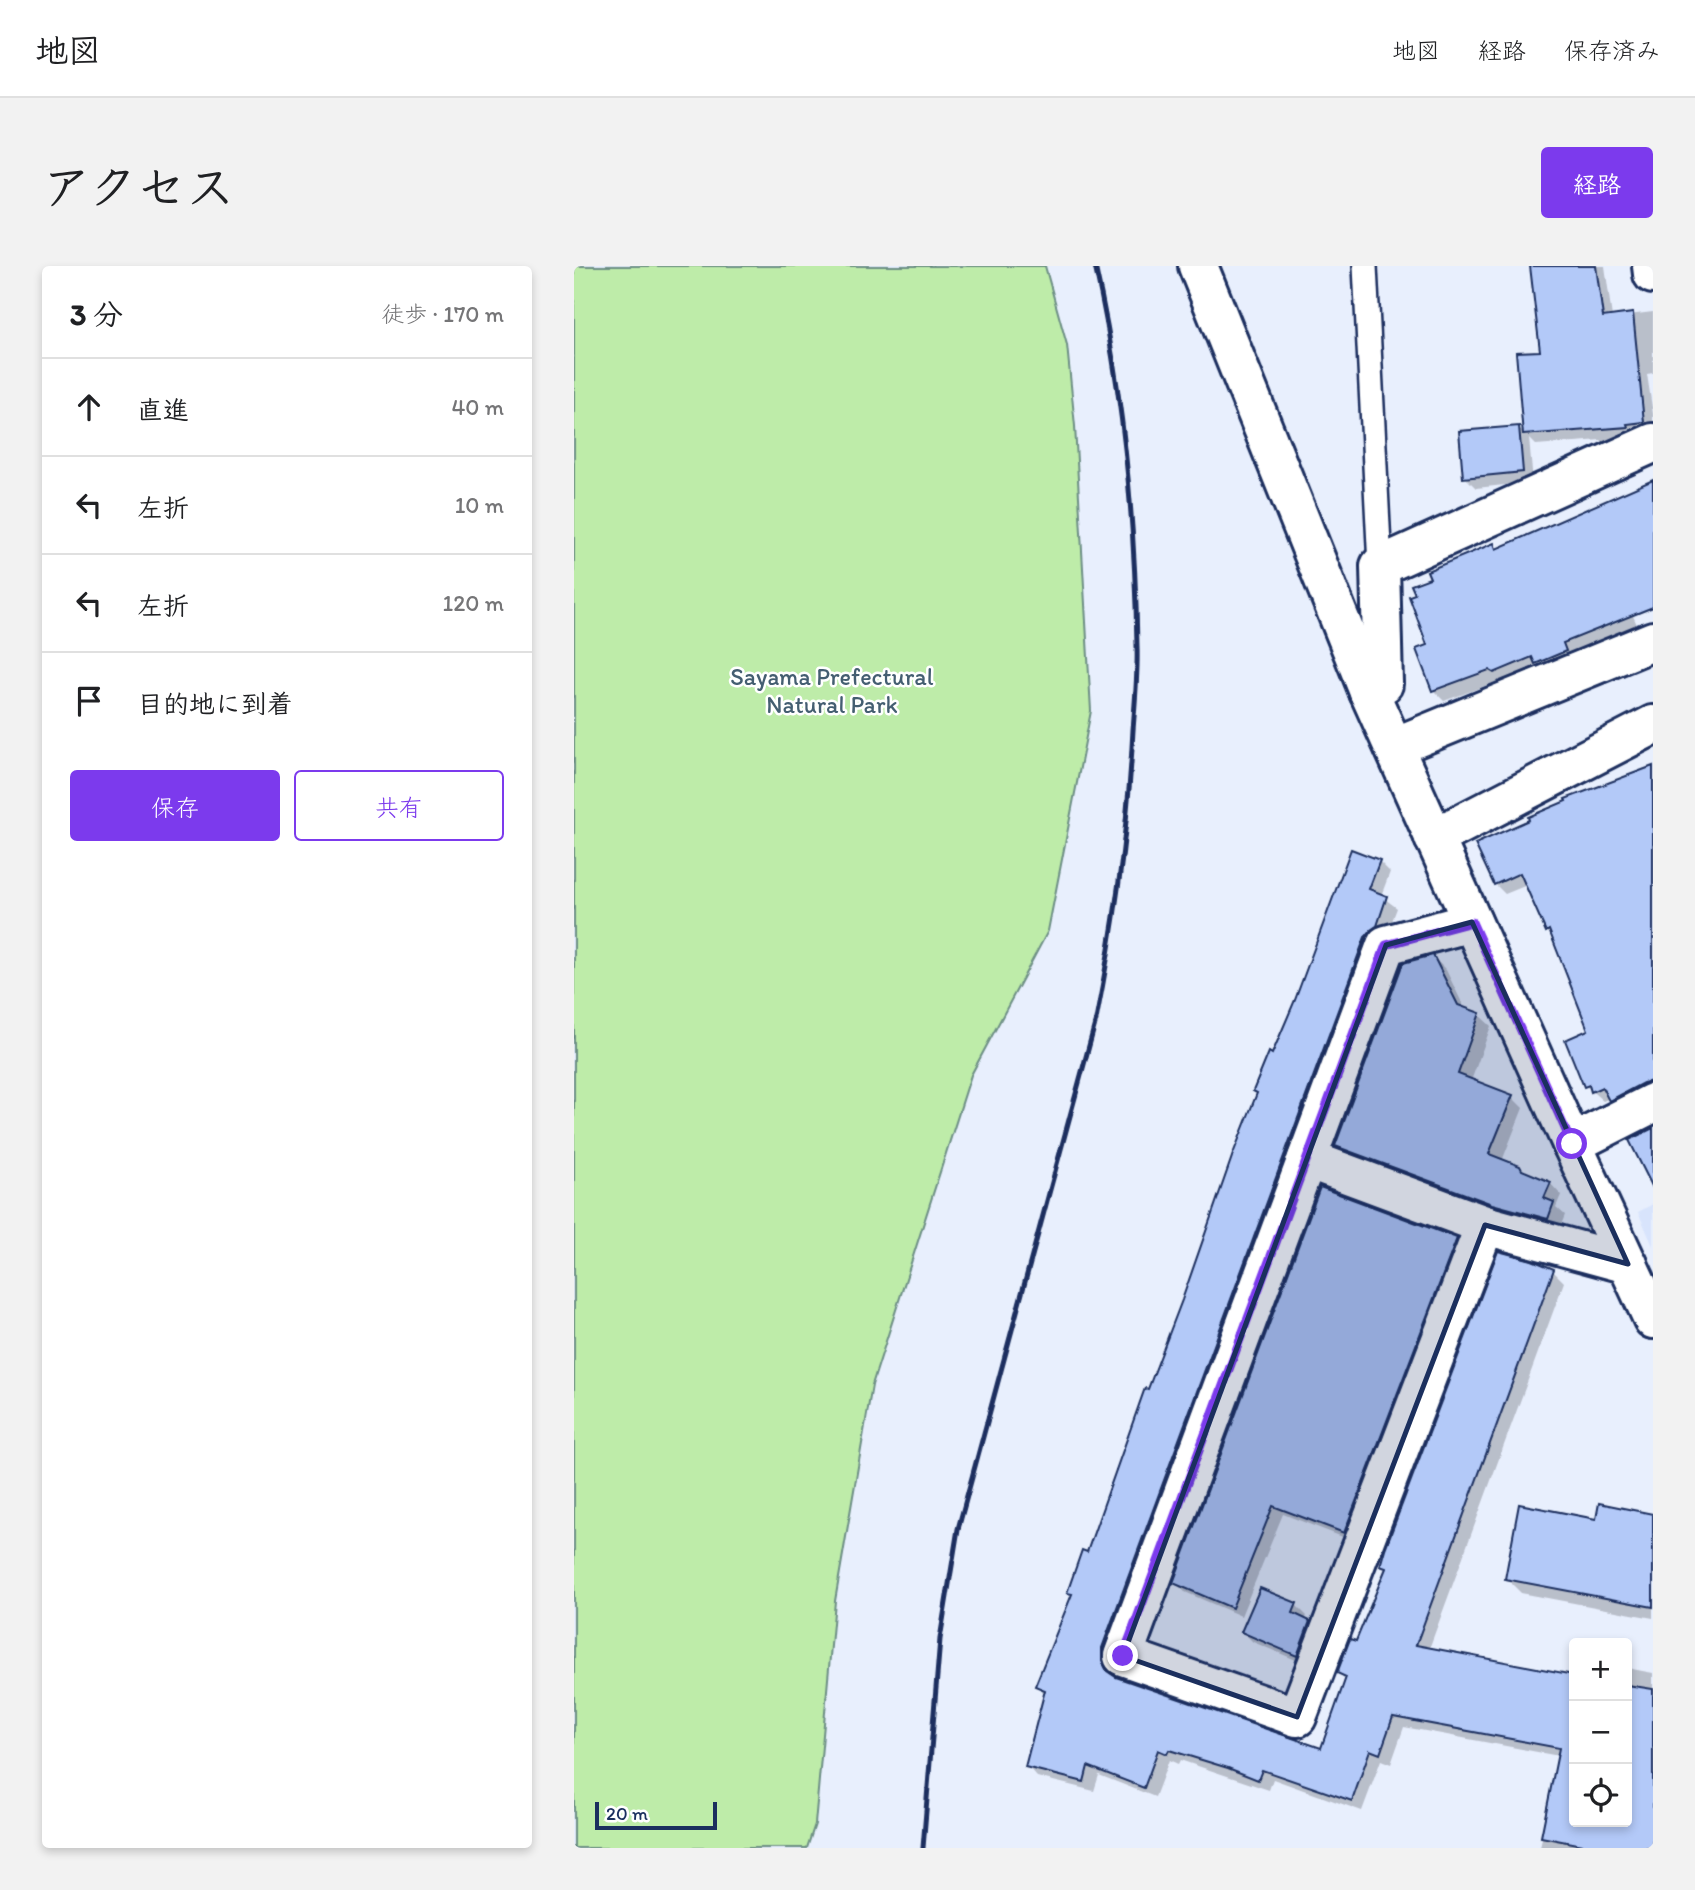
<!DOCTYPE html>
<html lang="ja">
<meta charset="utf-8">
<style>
:root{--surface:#fff;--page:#f2f2f2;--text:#202124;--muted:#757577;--line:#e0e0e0;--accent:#7c3aed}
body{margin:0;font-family:Itim,"Klee One",sans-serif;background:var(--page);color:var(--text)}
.controls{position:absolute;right:21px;bottom:21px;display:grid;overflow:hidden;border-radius:7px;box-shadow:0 4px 10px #0003}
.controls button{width:63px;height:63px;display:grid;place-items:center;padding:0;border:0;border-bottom:2px solid var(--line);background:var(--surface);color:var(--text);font:35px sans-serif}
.scale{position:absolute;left:21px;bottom:18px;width:122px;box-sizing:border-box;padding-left:7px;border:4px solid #1b2f5e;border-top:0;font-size:19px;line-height:24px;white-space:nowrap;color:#1b2f5e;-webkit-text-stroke:5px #fff;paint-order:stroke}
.stop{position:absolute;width:21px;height:21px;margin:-16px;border:5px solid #7c3aed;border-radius:50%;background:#fff}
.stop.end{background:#7c3aed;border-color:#fff;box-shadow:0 2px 7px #0008}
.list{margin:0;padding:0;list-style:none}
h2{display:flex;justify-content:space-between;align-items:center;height:91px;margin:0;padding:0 28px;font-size:30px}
h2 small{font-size:23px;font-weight:400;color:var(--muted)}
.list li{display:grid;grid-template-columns:46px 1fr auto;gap:21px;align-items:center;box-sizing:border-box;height:98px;padding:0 28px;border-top:2px solid var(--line)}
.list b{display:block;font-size:26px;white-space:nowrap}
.list em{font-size:23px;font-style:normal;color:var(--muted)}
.actions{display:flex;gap:14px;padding:21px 28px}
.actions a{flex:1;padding:16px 0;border:2px solid var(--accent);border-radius:7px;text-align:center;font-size:24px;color:var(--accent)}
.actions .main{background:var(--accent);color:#fff}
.icon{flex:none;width:38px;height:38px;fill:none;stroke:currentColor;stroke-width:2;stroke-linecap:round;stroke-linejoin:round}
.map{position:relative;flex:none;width:1079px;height:1582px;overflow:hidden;border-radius:7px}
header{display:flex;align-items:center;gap:42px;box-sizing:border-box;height:98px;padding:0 35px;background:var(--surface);border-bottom:2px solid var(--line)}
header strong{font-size:33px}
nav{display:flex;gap:38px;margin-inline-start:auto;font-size:24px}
.intro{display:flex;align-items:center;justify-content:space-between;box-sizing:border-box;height:168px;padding:0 42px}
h1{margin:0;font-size:49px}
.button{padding:18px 32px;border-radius:7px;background:var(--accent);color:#fff;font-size:24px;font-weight:700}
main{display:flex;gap:42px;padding:0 42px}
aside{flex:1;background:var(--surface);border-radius:7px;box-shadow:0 4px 10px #0003}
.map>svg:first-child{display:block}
</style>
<header>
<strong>地図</strong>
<nav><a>地図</a><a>経路</a><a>保存済み</a></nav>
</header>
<div class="intro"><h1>アクセス</h1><a class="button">経路</a></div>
<main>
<aside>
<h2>3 分<small>徒歩 · 170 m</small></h2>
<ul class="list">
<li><svg class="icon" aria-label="ahead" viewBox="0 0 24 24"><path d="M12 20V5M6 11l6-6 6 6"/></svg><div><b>直進</b></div><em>40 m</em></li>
<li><svg class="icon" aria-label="left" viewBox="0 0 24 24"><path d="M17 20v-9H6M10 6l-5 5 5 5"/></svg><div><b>左折</b></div><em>10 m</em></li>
<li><svg class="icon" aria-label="left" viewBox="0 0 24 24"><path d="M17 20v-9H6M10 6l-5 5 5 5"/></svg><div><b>左折</b></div><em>120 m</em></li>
<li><svg class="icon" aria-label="arrive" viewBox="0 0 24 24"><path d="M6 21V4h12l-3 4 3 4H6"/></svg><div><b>目的地に到着</b></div></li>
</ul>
<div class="actions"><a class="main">保存</a><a>共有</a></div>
</aside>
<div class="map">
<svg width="1079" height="1582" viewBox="0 0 1079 1582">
<rect width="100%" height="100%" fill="#e8effd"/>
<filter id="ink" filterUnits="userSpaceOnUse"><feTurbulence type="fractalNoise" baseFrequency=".0143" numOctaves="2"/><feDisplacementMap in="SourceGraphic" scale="14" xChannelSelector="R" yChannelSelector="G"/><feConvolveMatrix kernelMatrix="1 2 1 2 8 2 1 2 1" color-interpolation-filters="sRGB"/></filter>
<g filter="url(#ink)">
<polygon fill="#d8e4fc" points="1079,938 1079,980 1064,946"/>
<polygon fill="#beeca9" stroke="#6c8e84" stroke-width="2" points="0,0 471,0 493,79 501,160 517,445 474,665 397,809 298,1119 261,1335 241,1558 233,1582 0,1582"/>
<g fill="#0003">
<polygon points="958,0 1031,0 1038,51 1079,46 1079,107 1073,108 1079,148 1079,169 1034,181 1027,174 962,179 955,172 959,216 902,222 891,211 944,161 950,167 968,87"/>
<polygon points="1079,216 1079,289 1040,307 1064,361 932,417 927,414 870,435 859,424 856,380 858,313 920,280 924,284"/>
<polygon points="1079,501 1079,828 1047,844 1036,832 1029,835 1012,820 1016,765 980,672 973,665 953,619 931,628 921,618"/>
<polygon points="778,585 805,595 816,606 807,630 823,642 539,1394 538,1407 541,1412 748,1485 773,1415 765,1407 783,1378 813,1304 808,1299 925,987 979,1005 990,1016 855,1383 1000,1410 1000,1556 1053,1556 1053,1402 1079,1407 1079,1582 966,1582 985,1490 830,1461 817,1498 807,1494 788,1545 699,1513 695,1524 606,1494 604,1498 595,1494 581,1531 525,1509 520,1525 463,1511 453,1500 471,1428 463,1420 499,1330 495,1326 514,1288"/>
<polygon points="860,692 872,704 891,743 905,749 917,760 897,815 938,831 949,842 928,895 976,917 987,929 982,941 991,949 985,964 931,949 774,891 763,880"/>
<polygon points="882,973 891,983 779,1275 709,1248 667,1350 611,1326 601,1317"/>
<polygon points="1079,1249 1079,1352 947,1327 933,1313"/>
<polygon points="722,1339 733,1350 731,1354 746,1367 734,1399 679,1376 669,1366"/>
</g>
<g fill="#b3c9f8" stroke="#1b2f5e" stroke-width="2">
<polygon points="956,0 1022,0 1029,51 1059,47 1070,156 1053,158 1054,161 949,169 942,86 966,85"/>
<polygon points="945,160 949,206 889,212 885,165"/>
<polygon points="1079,214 1079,341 989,377 992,385 961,398 958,391 920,407 915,404 858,425 842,383 853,379 835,330 841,328 837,319 856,312 853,305 920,277 922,283"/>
<polygon points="1079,500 1079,815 1069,817 1035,835 1028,821 1017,826 1015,819 1010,821 991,774 1014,764 975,664 972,666 946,607 920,619 901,578 955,554 954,551 992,535 991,533"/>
<polygon points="777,583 806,594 795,623 813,630 803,660 791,671 528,1382 528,1394 533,1405 542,1411 747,1482 772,1411 763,1407 776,1373 782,1375 812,1302 806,1300 811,1283 924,985 958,994 980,1003 842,1379 1000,1409 1000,1556 1053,1556 1053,1419 1079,1423 1079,1582 1023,1582 967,1571 985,1482 819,1451 806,1488 796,1484 778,1535 688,1504 684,1514 654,1502 595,1484 593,1488 584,1484 570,1522 514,1500 510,1516 451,1501 471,1424 461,1420 498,1328 493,1327 508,1284 513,1286 571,1122 574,1123 608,1034 659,888 683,827 679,825 695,786 698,788 721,734"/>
<polygon points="859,689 884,739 906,747 884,808 939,829 915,888 946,900 948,904 977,916 970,932 980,936 974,953 918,938 761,880 829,697"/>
<polygon points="1079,862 1079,922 1055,874"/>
<polygon points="746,921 883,972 770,1267 699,1240 658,1342 599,1317"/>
<polygon points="1025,1237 1079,1248 1079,1341 931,1313 945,1238 1022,1253"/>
<polygon points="686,1322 723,1337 719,1347 736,1355 723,1390 667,1366"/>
</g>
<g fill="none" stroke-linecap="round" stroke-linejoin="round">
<g stroke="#1b2f5e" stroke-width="28">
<polyline id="service" points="791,0 806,300"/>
</g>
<g stroke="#1b2f5e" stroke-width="44">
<g id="minor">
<polyline points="1078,0 1079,8"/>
<polyline points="795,426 809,418 806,300 1079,177"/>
<polyline points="820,481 1079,375"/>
<polyline points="860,572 1079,459"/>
<polyline points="898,656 812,679 549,1390 723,1451 911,959"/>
<polyline points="998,878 1079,837"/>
<polyline points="733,893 911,959 1054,998"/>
</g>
</g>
<g stroke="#1b2f5e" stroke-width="44">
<polyline id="tertiary" points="624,0 795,426 998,878 1079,1053"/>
</g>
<use href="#service" stroke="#fff" stroke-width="23"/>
<use href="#minor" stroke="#fff" stroke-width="38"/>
<use href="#tertiary" stroke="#fff" stroke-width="38"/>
<path stroke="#1b2f5e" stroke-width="5" d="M 349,1582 L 366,1373 L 384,1263 L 522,754 C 541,658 554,562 559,464 C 561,436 564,408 563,380 C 561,252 549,125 521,0"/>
</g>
</g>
<g fill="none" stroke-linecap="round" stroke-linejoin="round" filter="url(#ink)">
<polyline stroke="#7c3aed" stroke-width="9" points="549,1390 812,679 898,656 998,878"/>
</g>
<path fill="#1b2f5e" fill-opacity="0.2" stroke="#1b2f5e" stroke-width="5" stroke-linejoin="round" d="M 898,656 L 1054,998 L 911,959 L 723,1451 L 549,1390 L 812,679 Z"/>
<g text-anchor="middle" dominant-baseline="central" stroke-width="5" stroke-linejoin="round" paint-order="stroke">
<g font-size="24" fill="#445e71" stroke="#fff">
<text x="258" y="410">Sayama Prefectural<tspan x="258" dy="28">Natural Park</tspan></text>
</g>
</g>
</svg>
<div class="controls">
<button>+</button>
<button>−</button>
<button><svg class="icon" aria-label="locate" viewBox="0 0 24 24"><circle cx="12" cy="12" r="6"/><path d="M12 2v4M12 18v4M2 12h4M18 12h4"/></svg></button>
</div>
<div class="scale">20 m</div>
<div class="stop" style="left:998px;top:878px"></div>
<div class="stop end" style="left:549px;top:1390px"></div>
</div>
</main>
